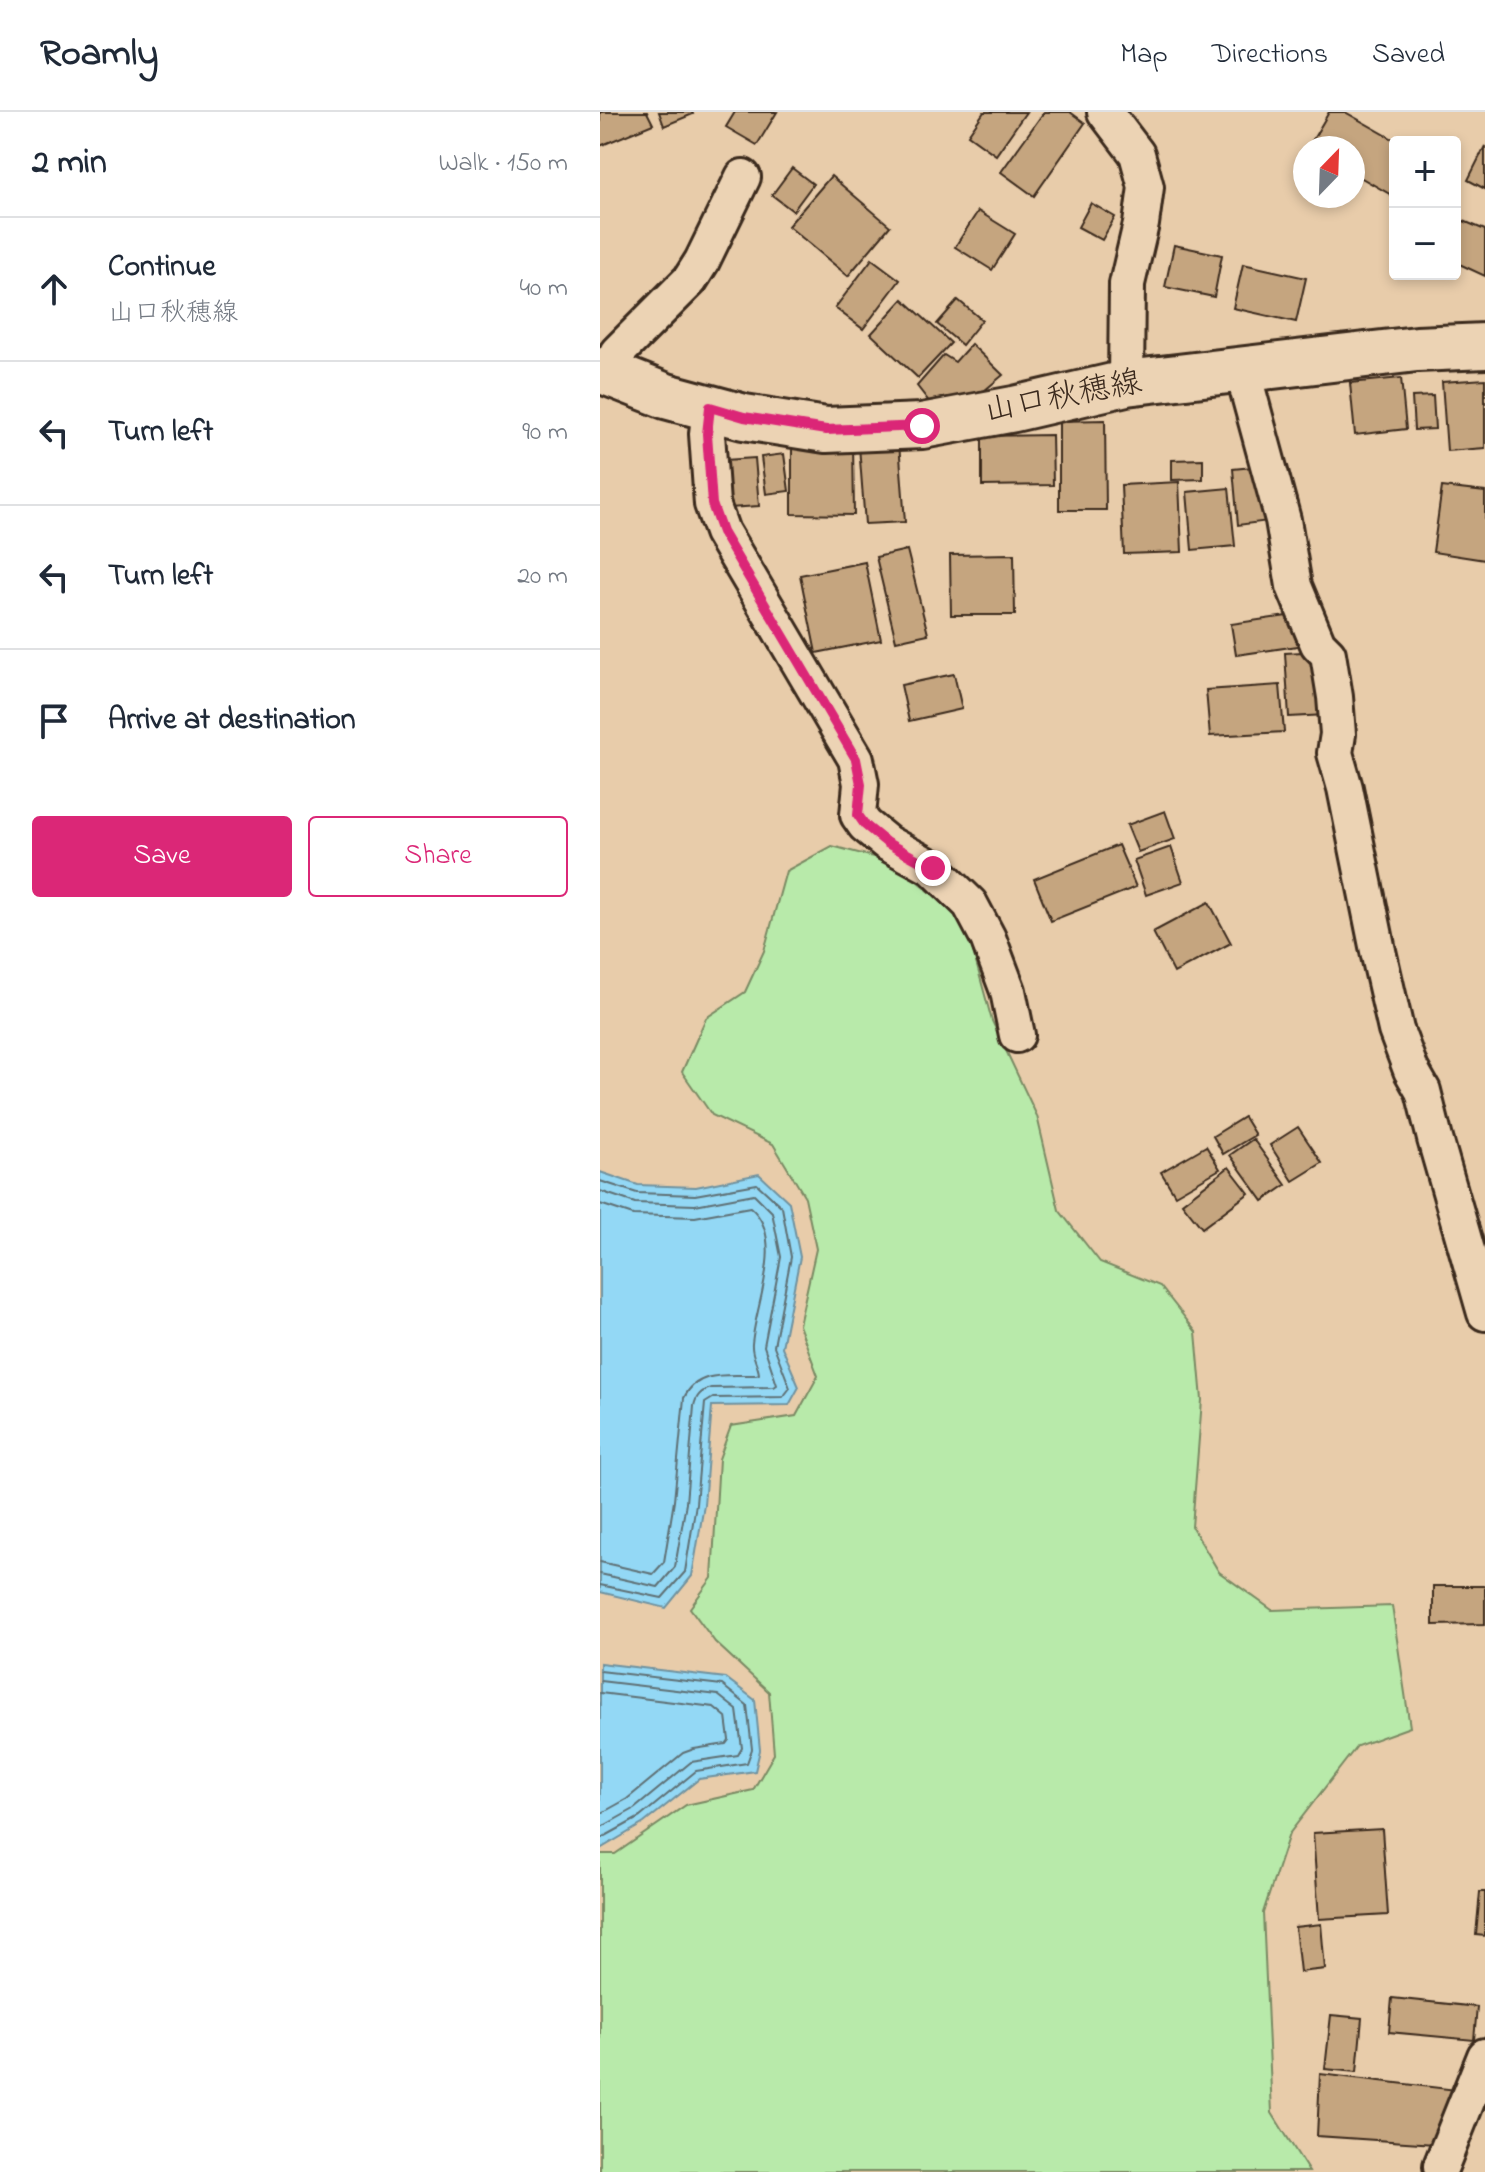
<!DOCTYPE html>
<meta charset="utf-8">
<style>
:root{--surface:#fff;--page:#f2f2f3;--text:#1f2937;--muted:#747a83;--line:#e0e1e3;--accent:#db2777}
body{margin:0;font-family:"Indie Flower","Klee One",sans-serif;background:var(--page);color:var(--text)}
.controls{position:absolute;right:24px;top:24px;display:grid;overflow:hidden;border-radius:8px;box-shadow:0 4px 12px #0003}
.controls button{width:72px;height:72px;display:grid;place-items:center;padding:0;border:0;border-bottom:2px solid var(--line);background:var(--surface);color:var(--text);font:40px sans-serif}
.compass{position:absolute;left:693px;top:24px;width:72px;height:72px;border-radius:50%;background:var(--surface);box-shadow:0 4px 12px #0003;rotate:23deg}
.stop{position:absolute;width:24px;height:24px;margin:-18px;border:6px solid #db2777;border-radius:50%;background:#fff}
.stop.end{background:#db2777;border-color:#fff;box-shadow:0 2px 8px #0008}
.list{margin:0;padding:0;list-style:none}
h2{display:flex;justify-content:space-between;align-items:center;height:104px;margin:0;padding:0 32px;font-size:34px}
h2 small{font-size:26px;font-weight:400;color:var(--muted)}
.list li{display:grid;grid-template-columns:52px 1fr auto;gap:24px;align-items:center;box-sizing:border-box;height:144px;padding:0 32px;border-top:2px solid var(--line)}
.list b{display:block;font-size:30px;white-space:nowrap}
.list p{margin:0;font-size:26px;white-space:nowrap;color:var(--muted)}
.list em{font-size:26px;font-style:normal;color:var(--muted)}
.actions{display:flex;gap:16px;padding:24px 32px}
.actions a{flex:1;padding:18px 0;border:2px solid var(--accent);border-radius:8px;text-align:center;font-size:28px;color:var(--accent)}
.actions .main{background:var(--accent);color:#fff}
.icon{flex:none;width:44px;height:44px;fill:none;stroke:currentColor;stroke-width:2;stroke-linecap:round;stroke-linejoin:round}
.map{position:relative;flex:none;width:885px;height:2060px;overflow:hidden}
header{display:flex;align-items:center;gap:48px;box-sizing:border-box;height:112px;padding:0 40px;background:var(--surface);border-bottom:2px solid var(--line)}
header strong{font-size:38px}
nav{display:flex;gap:44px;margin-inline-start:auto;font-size:28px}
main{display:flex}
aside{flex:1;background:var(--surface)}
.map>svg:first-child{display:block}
</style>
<header>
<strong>Roamly</strong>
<nav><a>Map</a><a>Directions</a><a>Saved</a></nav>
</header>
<main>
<aside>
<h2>2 min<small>Walk · 150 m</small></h2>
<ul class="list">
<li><svg class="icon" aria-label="ahead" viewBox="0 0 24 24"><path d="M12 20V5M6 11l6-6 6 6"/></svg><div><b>Continue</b><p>山口秋穂線</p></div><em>40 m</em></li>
<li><svg class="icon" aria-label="left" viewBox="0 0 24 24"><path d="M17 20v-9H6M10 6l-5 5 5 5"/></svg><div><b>Turn left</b></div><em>90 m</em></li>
<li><svg class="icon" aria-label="left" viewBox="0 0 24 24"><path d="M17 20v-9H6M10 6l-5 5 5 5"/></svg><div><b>Turn left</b></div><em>20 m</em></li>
<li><svg class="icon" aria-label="arrive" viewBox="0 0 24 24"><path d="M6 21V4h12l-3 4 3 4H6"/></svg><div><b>Arrive at destination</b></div></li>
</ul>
<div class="actions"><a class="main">Save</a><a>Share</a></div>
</aside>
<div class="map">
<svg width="885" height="2060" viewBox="0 0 885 2060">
<rect width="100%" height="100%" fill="#e8ccaa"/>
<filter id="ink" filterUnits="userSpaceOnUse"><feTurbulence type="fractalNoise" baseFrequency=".0125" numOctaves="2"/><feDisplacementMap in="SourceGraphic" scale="16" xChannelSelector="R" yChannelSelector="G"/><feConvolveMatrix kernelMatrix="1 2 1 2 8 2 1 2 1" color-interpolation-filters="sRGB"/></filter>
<g filter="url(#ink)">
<polygon fill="#b8eaaa" stroke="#7a8a64" stroke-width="2" points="232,734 296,751 365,810 392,909 437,1004 459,1098 500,1150 560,1174 596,1220 602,1288 592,1415 619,1460 672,1498 792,1494 810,1615 757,1634 689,1722 663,1801 672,2001 709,2060 0,2060 0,1742 15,1742 86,1693 153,1678 174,1642 169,1580 115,1530 90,1496 112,1466 119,1347 131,1314 196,1304 218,1264 199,1213 216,1137 205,1085 173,1032 112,1003 82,960 106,906 145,880 164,839 186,759"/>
<g fill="#93d8f5" stroke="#70929f" stroke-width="2">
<polygon points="0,1060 38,1073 96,1075 159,1062 189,1090 200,1145 182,1235 199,1275 189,1293 112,1294 104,1393 92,1464 66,1496 0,1480"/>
<polygon points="0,1551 126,1566 155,1588 160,1638 155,1659 99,1667 44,1711 0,1737"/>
</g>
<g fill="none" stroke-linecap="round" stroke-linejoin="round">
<g stroke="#5e7074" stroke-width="2">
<polyline points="0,1069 37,1081 95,1083 157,1072 182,1095 191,1145 174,1234 190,1276 183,1285 113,1286 105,1291 96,1392 85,1460 62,1486 0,1473"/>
<path d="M 0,1079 L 35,1091 L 95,1093 L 154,1082 L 172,1100 L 181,1145 L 164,1234 L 177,1273 L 174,1275 L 111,1276 C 101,1279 96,1284 94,1294 L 86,1391 L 75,1455 L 58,1475 L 0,1462"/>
<path d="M 0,1092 L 33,1103 L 95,1105 L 150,1095 C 187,1126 155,1192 152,1232 C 151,1243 158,1252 159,1262 L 156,1263 C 129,1264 97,1257 84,1286 L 74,1389 L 64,1450 L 53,1462 L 0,1450"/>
<polyline points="0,1559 122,1573 147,1593 152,1637 147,1651 96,1659 40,1705 0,1727"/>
<polyline points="0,1569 118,1583 137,1598 142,1636 138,1643 91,1650 34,1697 0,1716"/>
<polyline points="0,1581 114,1595 126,1605 129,1628 126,1632 94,1637 83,1641 27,1687 0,1702"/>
</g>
</g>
<g fill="#c5a57f" stroke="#3b2a1e" stroke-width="2">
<polygon points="0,0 47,0 53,12 0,34"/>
<polygon points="59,0 92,0 93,2 64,14"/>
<polygon points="135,0 177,0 157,33 126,15"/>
<polygon points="384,0 426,0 396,43 368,23"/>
<polygon points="444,0 470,0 485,11 434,84 401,60"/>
<polygon points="729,0 745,0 798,30 795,30 795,85 753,61 753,36 708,36"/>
<polygon points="885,34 885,77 868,68"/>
<polygon points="192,56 213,72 193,99 172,83"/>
<polygon points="231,64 290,114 248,164 188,114"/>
<polygon points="491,91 515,105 502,128 478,115"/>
<polygon points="378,99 415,122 392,158 355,135"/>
<polygon points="859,107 885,118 885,164 855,150 855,114"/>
<polygon points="574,133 622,143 614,185 565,175"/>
<polygon points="272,147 300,168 263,217 235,196"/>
<polygon points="643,152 706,166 696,210 633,196"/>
<polygon points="303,187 351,231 318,266 271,222"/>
<polygon points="358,188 382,208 362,233 337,212"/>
<polygon points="371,232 403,263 372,289 334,296 317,274 344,243 355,250"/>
<polygon points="801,266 806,317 755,323 750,271"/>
<polygon points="885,267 885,336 847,339 842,270"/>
<polygon points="833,284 835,317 814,318 812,285"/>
<polygon points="505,308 506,398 459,398 459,309"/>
<polygon points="452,323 453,373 382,374 382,324"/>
<polygon points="192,329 253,329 254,403 192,402"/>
<polygon points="299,331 305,410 265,412 259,334"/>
<polygon points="184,342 189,379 166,382 161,345"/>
<polygon points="155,346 159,394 129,396 125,348"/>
<polygon points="603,347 603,367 572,368 572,348"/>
<polygon points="663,354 669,409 638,413 633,357"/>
<polygon points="579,370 582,440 524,442 521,373"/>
<polygon points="842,375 885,380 885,448 833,440"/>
<polygon points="629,376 635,434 592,438 587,380"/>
<polygon points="307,438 328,522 296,529 276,445"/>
<polygon points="414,442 415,503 351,503 350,443"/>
<polygon points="265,450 281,528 216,541 200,463"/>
<polygon points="694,503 698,534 636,543 631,512"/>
<polygon points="722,539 726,603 689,605 685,541"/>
<polygon points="354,562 362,597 309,609 301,573"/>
<polygon points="680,573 684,620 610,624 606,578"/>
<polygon points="565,699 575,727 538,740 527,713"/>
<polygon points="518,733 536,775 451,809 434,767"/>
<polygon points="571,735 583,770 546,783 534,748"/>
<polygon points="609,790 631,831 574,861 553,820"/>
<polygon points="644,1005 655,1023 623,1042 613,1024"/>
<polygon points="698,1015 722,1051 693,1069 670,1033"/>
<polygon points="653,1027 686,1073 663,1089 630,1043"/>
<polygon points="606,1034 620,1057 575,1083 561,1060"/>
<polygon points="629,1055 649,1081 602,1116 582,1091"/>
<polygon points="833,1474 885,1474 885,1512 833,1513"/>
<polygon points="782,1717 788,1803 719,1807 713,1721"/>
<polygon points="880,1780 885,1780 885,1824 876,1823"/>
<polygon points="721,1812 725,1857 700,1860 695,1815"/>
<polygon points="792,1886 877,1895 874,1928 789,1920"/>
<polygon points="731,1903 762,1906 757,1960 725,1957"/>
<polygon points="720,1962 857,1978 835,2032 717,2024"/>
</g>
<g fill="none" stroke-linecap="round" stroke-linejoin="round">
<g stroke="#3b2a1e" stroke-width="40">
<g id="street">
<polyline points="505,0 537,42 546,75 541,112 527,172 526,271"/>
<polyline points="642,257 683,408 694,474 718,532 728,542 735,585 738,622 735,641 745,676 778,839 796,918 811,958 823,979 835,1027 885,1201"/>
<polyline points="11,262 17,241 90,168 102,149 143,65"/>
<polyline points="110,295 107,322 112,392 122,420 256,647 261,672 258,703 265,713 287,731 333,756 370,792 388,826 408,879 417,923"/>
<polyline points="841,2054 885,1944"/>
</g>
</g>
<g stroke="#3b2a1e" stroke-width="50">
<polyline id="secondary" points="0,258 66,284 144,305 226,318 322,314 414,297 526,271 817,237 885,234"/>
</g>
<use href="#street" stroke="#ecd3b4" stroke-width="34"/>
<use href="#secondary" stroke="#ecd3b4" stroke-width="44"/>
</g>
</g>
<g fill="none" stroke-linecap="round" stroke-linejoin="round" filter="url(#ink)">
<polyline stroke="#db2777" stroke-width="10" points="322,314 226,318 144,305 110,295 107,322 112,392 122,420 256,647 261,672 258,703 265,713 287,731 333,756"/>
</g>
<g text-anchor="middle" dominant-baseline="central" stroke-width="6" stroke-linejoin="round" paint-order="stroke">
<g font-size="32" fill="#3b2a1e" stroke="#ecd3b4">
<text transform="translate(463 286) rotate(-11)">山口秋穂線</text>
</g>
</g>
</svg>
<div class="controls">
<button>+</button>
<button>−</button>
</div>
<svg class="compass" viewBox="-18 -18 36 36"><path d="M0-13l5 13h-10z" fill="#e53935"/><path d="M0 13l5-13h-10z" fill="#747a83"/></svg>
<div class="stop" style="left:322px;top:314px"></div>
<div class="stop end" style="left:333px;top:756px"></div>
</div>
</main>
